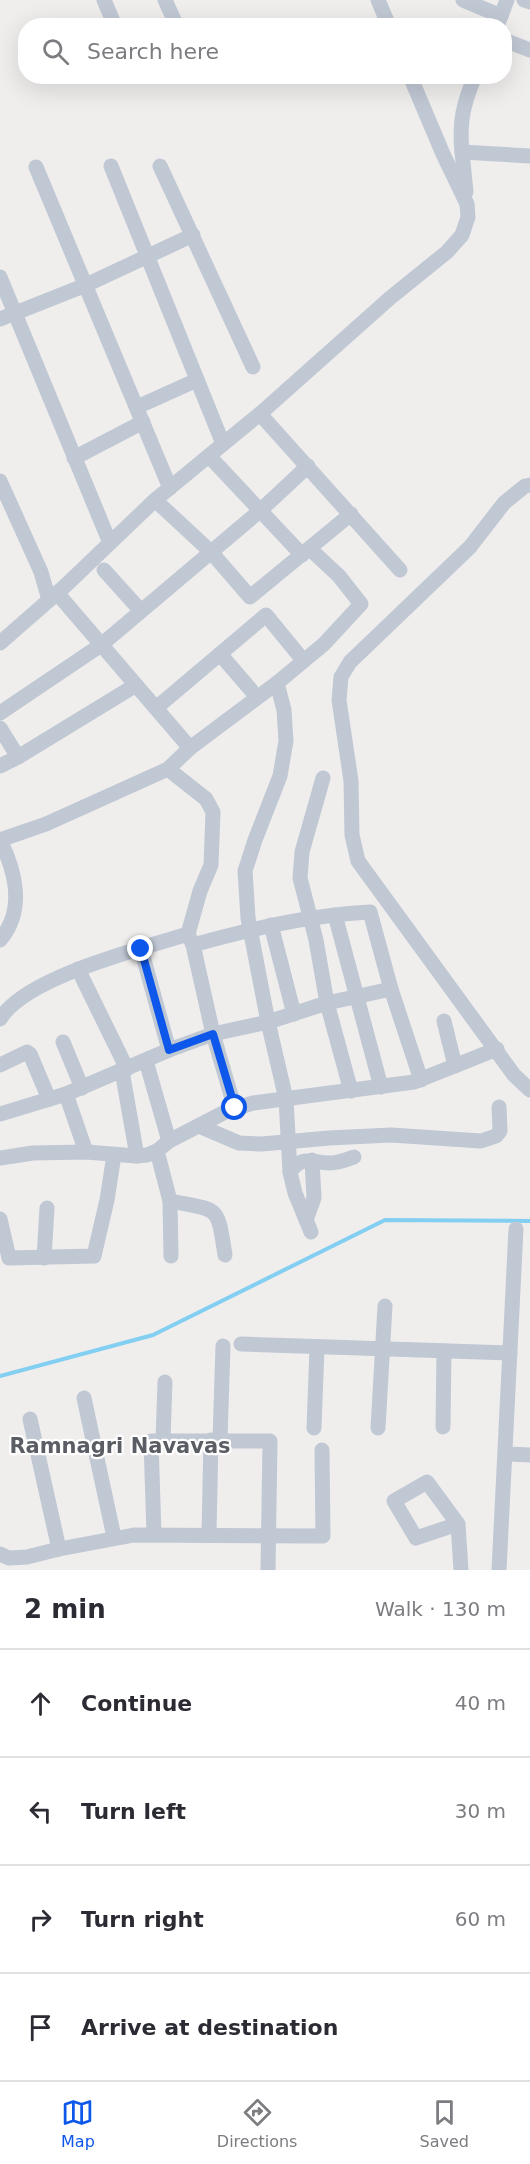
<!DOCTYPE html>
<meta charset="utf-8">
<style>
:root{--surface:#fff;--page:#f2f2f3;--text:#2b2b33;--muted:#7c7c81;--line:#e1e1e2;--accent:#0d57ea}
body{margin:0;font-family:"DejaVu Sans",sans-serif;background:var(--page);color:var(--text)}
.stop{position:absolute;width:18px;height:18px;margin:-14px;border:4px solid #0d57ea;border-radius:50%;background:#fff}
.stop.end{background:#0d57ea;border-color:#fff;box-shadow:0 2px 6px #0008}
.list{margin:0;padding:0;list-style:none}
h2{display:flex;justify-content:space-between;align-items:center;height:78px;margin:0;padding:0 24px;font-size:26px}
h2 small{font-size:20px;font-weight:400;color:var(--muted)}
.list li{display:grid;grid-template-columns:39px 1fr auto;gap:18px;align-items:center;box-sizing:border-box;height:108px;padding:0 24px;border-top:2px solid var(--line)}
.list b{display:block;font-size:22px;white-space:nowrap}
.list em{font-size:20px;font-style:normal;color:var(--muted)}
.icon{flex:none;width:33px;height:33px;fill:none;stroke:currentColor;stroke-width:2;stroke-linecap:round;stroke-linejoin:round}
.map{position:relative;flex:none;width:530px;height:1570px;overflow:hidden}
.search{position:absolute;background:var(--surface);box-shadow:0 6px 24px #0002;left:18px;right:18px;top:18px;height:66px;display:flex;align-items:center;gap:15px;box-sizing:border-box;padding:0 21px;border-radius:24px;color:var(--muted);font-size:22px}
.sheet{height:510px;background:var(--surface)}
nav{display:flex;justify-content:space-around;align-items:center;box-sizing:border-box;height:84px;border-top:2px solid var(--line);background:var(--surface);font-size:16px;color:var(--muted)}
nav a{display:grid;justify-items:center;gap:3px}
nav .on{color:var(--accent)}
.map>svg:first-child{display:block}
</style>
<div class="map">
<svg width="530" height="1570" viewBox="0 0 530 1570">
<rect width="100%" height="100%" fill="#f0eded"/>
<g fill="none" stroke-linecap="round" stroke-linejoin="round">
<polyline stroke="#82cff1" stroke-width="4" points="0,1376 153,1335 385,1220 530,1221"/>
<g stroke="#c0c8d4" stroke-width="15">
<polyline points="104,0 115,26"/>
<polyline points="165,0 175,22"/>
<polyline points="378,0 389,26"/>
<polyline points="463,0 501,16"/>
<polyline points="524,0 530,2"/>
<polyline points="497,26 507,0"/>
<polyline points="504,40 530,50"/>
<path d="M 462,152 C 459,123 463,104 475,76"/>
<polyline points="111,166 223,444"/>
<polyline points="160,166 253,367"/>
<polyline points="36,167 170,488"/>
<polyline points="466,192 462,152 530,156"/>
<polyline points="0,277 110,543"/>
<polyline points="0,319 86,285 193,235"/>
<polyline points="137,407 197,380"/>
<polyline points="260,414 400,570"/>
<polyline points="209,456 302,555"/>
<polyline points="74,458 143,422"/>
<polyline points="0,481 41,572 49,600"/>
<polyline points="530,485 525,486 504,503 470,547 350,662 341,677 339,700 351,781 352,835 358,861 514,1075 530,1090"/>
<polyline points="155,500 211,552 250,597 351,514"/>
<polyline points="104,570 141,611"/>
<polyline points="57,593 190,748"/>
<polyline points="0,643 64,587 155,500 262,412 390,298 447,252 462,235 468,217 467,204 443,154 410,76"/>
<polyline points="220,654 251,690"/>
<polyline points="277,683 284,710 286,741 280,776 255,840 245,871 248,918 268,1022 286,1099 290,1172 295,1193 311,1232"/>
<polyline points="156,708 266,615 298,654"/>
<polyline points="0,713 101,645 262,509 308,466"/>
<polyline points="0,728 18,757"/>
<polyline points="0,766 18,757 136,685"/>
<polyline points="168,769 206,799 213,812 211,865 200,891 188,934"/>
<polyline points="323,778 302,852 300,878 316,940 327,1003 351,1091"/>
<polyline points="335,915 381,1087"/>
<polyline points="271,925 294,1014"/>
<path d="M 0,940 C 25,911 16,872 0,840 L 46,824 L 168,769 L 190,748 L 277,683 L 324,644 L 361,604 L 339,576 L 310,549"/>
<polyline points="193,945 213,1034 235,1109"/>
<polyline points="141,949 169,1050"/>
<polyline points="78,969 127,1069"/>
<path d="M 0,1019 C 26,977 140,949 188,934 L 193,945 C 251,929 309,915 370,912 L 391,989 L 421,1080"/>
<polyline points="444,1021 455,1066"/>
<polyline points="63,1042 82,1088"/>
<polyline points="146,1061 169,1141"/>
<polyline points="0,1065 27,1052 30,1054 49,1099"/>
<polyline points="122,1071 137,1156"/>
<polyline points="66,1094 86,1152"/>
<polyline points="0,1114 66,1094 169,1050 213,1034 268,1022 327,1003 391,989"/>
<polyline points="199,1126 239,1143 262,1144 329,1138 391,1135 481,1141 496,1136 500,1131 499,1107"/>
<polyline points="157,1151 170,1201 171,1256"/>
<polyline points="0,1158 33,1153 86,1152 137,1156 147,1155 157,1151 169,1141 227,1111 253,1103 414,1082 497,1049"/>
<path d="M 290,1172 C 303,1154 311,1163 330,1163 C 339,1163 346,1160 354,1157"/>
<path d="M 170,1201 C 220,1211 217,1204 225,1255"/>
<polyline points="0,1219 9,1258 94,1256 107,1200 114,1155"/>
<polyline points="306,1220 314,1198 312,1160"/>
<polyline points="44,1258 47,1208"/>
<polyline points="241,1344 510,1353"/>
<polyline points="84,1398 114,1537"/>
<polyline points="30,1419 59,1549"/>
<polyline points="443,1427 444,1351"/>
<polyline points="314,1428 317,1347"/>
<polyline points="378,1428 385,1306"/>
<polyline points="163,1440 165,1382"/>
<polyline points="220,1440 223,1346"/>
<polyline points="506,1454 530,1455"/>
<polyline points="458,1524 416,1538 394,1501 427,1482 458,1524 461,1570"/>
<polyline points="154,1534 151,1441 270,1441 268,1570"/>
<polyline points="209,1534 211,1440"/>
<polyline points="0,1554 9,1558 27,1557 59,1549 134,1535 323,1536 322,1450"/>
<polyline points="499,1570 516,1229"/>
</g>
</g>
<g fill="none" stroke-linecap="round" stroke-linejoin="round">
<polyline stroke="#0d57ea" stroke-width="8" points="141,949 169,1050 213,1034 235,1108"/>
</g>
<g text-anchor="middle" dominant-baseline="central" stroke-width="4.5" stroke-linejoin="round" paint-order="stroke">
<g font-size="21" font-weight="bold" fill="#5a5d63" stroke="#fff">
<text x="120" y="1446">Ramnagri Navavas</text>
</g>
</g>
</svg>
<div class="stop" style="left:235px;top:1108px"></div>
<div class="stop end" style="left:141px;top:949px"></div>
<div class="search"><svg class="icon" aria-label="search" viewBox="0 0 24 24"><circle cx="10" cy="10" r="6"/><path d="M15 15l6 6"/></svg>Search here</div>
</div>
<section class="sheet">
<h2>2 min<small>Walk · 130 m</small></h2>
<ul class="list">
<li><svg class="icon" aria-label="ahead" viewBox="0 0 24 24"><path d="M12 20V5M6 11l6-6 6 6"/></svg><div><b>Continue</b></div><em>40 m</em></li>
<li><svg class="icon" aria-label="left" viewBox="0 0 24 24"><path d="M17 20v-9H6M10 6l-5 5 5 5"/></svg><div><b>Turn left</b></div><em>30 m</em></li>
<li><svg class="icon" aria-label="right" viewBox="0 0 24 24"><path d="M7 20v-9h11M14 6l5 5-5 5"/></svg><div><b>Turn right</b></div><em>60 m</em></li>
<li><svg class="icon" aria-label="arrive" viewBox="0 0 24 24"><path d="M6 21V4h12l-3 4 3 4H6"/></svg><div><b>Arrive at destination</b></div></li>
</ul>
</section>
<nav>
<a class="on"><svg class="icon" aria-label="map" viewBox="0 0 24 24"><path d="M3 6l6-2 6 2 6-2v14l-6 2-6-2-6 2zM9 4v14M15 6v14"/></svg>Map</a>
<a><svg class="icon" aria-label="directions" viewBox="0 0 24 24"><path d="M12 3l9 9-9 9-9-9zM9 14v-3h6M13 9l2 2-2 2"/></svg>Directions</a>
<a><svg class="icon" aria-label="saved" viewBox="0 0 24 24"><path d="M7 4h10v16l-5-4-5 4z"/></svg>Saved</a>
</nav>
